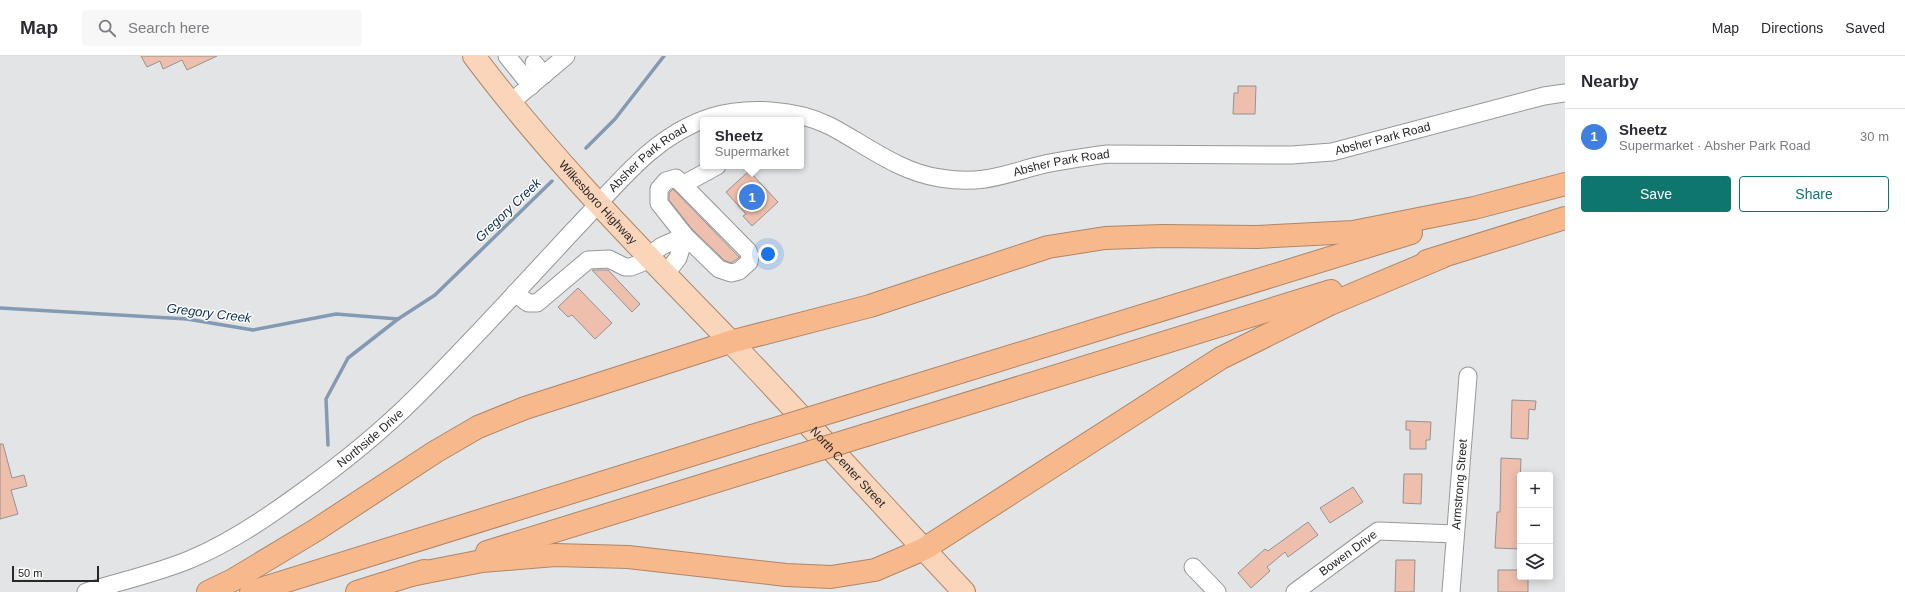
<!DOCTYPE html>
<meta charset="utf-8">
<style>
:root{--surface:#fff;--page:#f7f7f7;--text:#2b2b33;--muted:#7c7c81;--line:#e1e1e2;--accent:#0f766e}
body{margin:0;font-family:Helvetica,sans-serif;background:var(--page);color:var(--text)}
.controls{position:absolute;right:12px;bottom:12px;display:grid;overflow:hidden;border-radius:4px;box-shadow:0 2px 10px #0003}
.controls button{width:36px;height:36px;display:grid;place-items:center;padding:0;border:0;border-bottom:1px solid var(--line);background:var(--surface);color:var(--text);font:20px sans-serif}
.scale{position:absolute;left:12px;bottom:10px;width:87px;box-sizing:border-box;padding-left:4px;border:2px solid #272828;border-top:0;font-size:11px;line-height:14px;white-space:nowrap;color:#272828;-webkit-text-stroke:3px #fff;paint-order:stroke}
.you{position:absolute;left:768px;top:198px;width:14px;height:14px;margin:-10px;border:3px solid #fff;border-radius:50%;background:#1a73e8;box-shadow:0 0 0 6px #1a73e833}
.badge{display:grid;place-items:center;width:26px;height:26px;border-radius:50%;background:var(--accent);color:#fff;font-size:13px;font-weight:700}
.pin{position:absolute;translate:-50% -50%;border:2px solid #fff;box-shadow:0 1px 4px #0006}
.popup{position:absolute;left:700px;top:61px;width:104px;height:52px;box-sizing:border-box;display:grid;place-content:center;border-radius:4px;background:var(--surface);filter:drop-shadow(0 1px 3px #0005);font-size:13px;white-space:nowrap;color:var(--muted)}
.popup b{font-size:15px;color:var(--text)}
.popup::after{content:'';position:absolute;left:50%;top:100%;margin-left:-8px;border:8px solid transparent;border-top-color:var(--surface)}
.list{margin:0;padding:0;list-style:none}
h2{display:flex;justify-content:space-between;align-items:center;height:52px;margin:0;padding:0 16px;font-size:17px}
h2 small{font-size:13px;font-weight:400;color:var(--muted)}
.list li{display:grid;grid-template-columns:26px 1fr auto;gap:12px;align-items:center;box-sizing:border-box;height:56px;padding:0 16px;border-top:1px solid var(--line)}
.list b{display:block;font-size:15px;white-space:nowrap}
.list p{margin:0;font-size:13px;white-space:nowrap;color:var(--muted)}
.list em{font-size:13px;font-style:normal;color:var(--muted)}
.actions{display:flex;gap:8px;padding:12px 16px}
.actions a{flex:1;padding:9px 0;border:1px solid var(--accent);border-radius:4px;text-align:center;font-size:14px;color:var(--accent)}
.actions .main{background:var(--accent);color:#fff}
.icon{flex:none;width:22px;height:22px;fill:none;stroke:currentColor;stroke-width:2;stroke-linecap:round;stroke-linejoin:round}
.map{position:relative;flex:none;width:1565px;height:536px;overflow:hidden}
header{display:flex;align-items:center;gap:24px;box-sizing:border-box;height:56px;padding:0 20px;background:var(--surface);border-bottom:1px solid var(--line)}
header strong{font-size:19px}
nav{display:flex;gap:22px;margin-inline-start:auto;font-size:14px}
.search{width:280px;height:36px;background:var(--page);display:flex;align-items:center;gap:10px;box-sizing:border-box;padding:0 14px;border-radius:4px;color:var(--muted);font-size:15px}
main{display:flex}
aside{flex:1;background:var(--surface)}
.map>svg:first-child{display:block}
</style>
<header>
<strong>Map</strong>
<div class="search"><svg class="icon" aria-label="search" viewBox="0 0 24 24"><circle cx="10" cy="10" r="6"/><path d="M15 15l6 6"/></svg>Search here</div>
<nav><a>Map</a><a>Directions</a><a>Saved</a></nav>
</header>
<main>
<div class="map">
<svg width="1565" height="536" viewBox="0 0 1565 536">
<rect width="100%" height="100%" fill="#e3e4e6"/>
<g fill="none" stroke-linecap="round" stroke-linejoin="round">
<g stroke="#839ab2" stroke-width="3.5">
<polyline points="586,92 615,63 664,0"/>
<polyline points="0,252 187,263 253,274 336,258 398,263 435,239 552,125"/>
<polyline points="328,389 326,343 348,302 398,263"/>
</g>
</g>
<g fill="#efbfad" stroke="#949292">
<polygon points="141,0 217,0 187,14 182,4 163,13 160,5 147,11"/>
<polygon points="1238,30 1256,30 1255,58 1233,58 1234,37 1238,37"/>
<polygon points="749,115 778,146 752,170 743,160 746,158 726,136"/>
<polygon points="673,133 739,201 740,201 731,207 724,204 692,173 669,144 669,137"/>
<polygon points="592,214 608,214 640,248 632,256"/>
<polygon points="578,232 612,267 595,283 572,259 568,261 558,251"/>
<polygon points="1512,344 1536,345 1535,354 1529,353 1528,383 1511,382"/>
<polygon points="1406,365 1431,366 1430,384 1426,384 1426,393 1410,393 1410,374 1406,374"/>
<polygon points="0,388 3,388 12,422 24,419 27,430 11,434 18,458 0,463"/>
<polygon points="1501,402 1521,403 1518,481 1520,481 1520,493 1495,492 1497,456 1500,456"/>
<polygon points="1404,418 1422,418 1421,448 1403,447"/>
<polygon points="1353,431 1363,446 1330,467 1320,452"/>
<polygon points="1308,466 1318,479 1288,501 1285,496 1267,511 1270,515 1251,532 1238,517 1265,493 1268,495"/>
<polygon points="1396,504 1415,504 1414,536 1395,536"/>
<polygon points="1498,514 1520,514 1520,521 1528,521 1528,536 1498,536"/>
</g>
<g fill="none" stroke-linecap="round" stroke-linejoin="round">
<g stroke="#979899" stroke-width="19">
<g id="minor">
<polyline points="507,0 531,30"/>
<polyline points="534,7 544,19"/>
<polyline points="510,47 566,0"/>
<polygon points="676,122 748,195 750,200 749,206 739,215 731,217 719,213 685,180 659,147 659,133 666,125"/>
<polyline points="684,128 717,110"/>
<polyline points="648,200 662,190 685,180 678,202 665,219"/>
<polyline points="515,237 528,247 537,247 588,204 609,203 625,211 631,211 651,203"/>
<polyline points="1193,511 1217,536"/>
<path id="s1" d="M 86,536 C 121,525 158,517 191,503 C 229,487 262,465 295,441 C 339,410 379,378 417,340 C 470,287 521,231 572,176 C 614,133 651,80 711,61 C 747,50 796,53 830,70 C 866,89 899,116 940,122 C 982,129 1002,119 1041,109 C 1063,104 1085,101 1107,98 L 1292,99 L 1332,96 L 1544,40 L 1565,37"/>
<path id="s2" d="M 1295,536 L 1378,475 L 1455,478"/>
<path id="s3" d="M 1451,536 L 1468,320"/>
</g>
</g>
<g stroke="#ae8668" stroke-width="24">
<g id="major">
<path id="s4" d="M 474,0 C 551,103 641,193 730,285 C 809,368 886,453 964,536"/>
</g>
</g>
<g stroke="#ae8668" stroke-width="24">
<g id="highway">
<polyline points="1427,205 1565,162"/>
<polyline points="840,353 1411,177"/>
<polyline points="866,379 1331,235"/>
<polyline points="487,496 762,411"/>
<polyline points="411,519 482,505 555,499 628,501 786,519 831,521 875,514 924,493 1221,302 1330,248 1442,201"/>
<polyline points="208,536 233,524 316,474 435,396 478,371 525,352 730,286 870,250 1048,191 1105,182 1162,180 1257,181 1353,176 1474,152 1565,128"/>
<polyline points="251,536 752,380"/>
<polyline points="357,536 424,515"/>
</g>
</g>
<use href="#minor" stroke="#fff" stroke-width="17"/>
<use href="#major" stroke="#fad5b9" stroke-width="22"/>
<use href="#highway" stroke="#f7b98b" stroke-width="22"/>
<g stroke="#ae8668" stroke-width="24" stroke-linecap="butt">
<g id="highway-bridge">
<polyline points="752,380 840,353"/>
<polyline points="762,411 866,379"/>
</g>
</g>
<use href="#highway-bridge" stroke="#f7b98b" stroke-width="22"/>
</g>
<g text-anchor="middle" dominant-baseline="central" stroke-width="3" stroke-linejoin="round" paint-order="stroke">
<g font-size="12" fill="#272828" stroke="#fff">
<text stroke="none"><textPath href="#s1" startOffset="1490">Absher Park Road</textPath></text>
<text stroke="none"><textPath href="#s1" startOffset="722">Absher Park Road</textPath></text>
<text stroke="none"><textPath href="#s1" startOffset="1166">Absher Park Road</textPath></text>
<text stroke="none"><textPath href="#s4" startOffset="192">Wilkesboro Highway</textPath></text>
<text stroke="none"><textPath href="#s1" startOffset="327">Northside Drive</textPath></text>
<text stroke="none"><textPath href="#s4" startOffset="556">North Center Street</textPath></text>
<text stroke="none"><textPath href="#s3" startOffset="108">Armstrong Street</textPath></text>
<text stroke="none"><textPath href="#s2" startOffset="66">Bowen Drive</textPath></text>
</g>
<g font-size="13" font-style="italic" fill="#0c3152" stroke="#fff">
<text transform="translate(508 154) rotate(-44)">Gregory Creek</text>
<text transform="translate(209 257) rotate(7)">Gregory Creek</text>
</g>
</g>
</svg>
<div class="controls">
<button>+</button>
<button>−</button>
<button><svg class="icon" aria-label="layers" viewBox="0 0 24 24"><path d="M12 4l9 5-9 5-9-5zM3 14l9 5 9-5"/></svg></button>
</div>
<div class="scale">50 m</div>
<div class="you"></div>
<div class="pin badge" style="left:752px;top:141px;background:#3f7fe0">1</div>
<div class="popup"><b>Sheetz</b>Supermarket</div>
</div>
<aside>
<h2>Nearby<small></small></h2>
<ul class="list">
<li><span class="badge" style="background:#3f7fe0">1</span><div><b>Sheetz</b><p>Supermarket · Absher Park Road</p></div><em>30 m</em></li>
</ul>
<div class="actions"><a class="main">Save</a><a>Share</a></div>
</aside>
</main>
